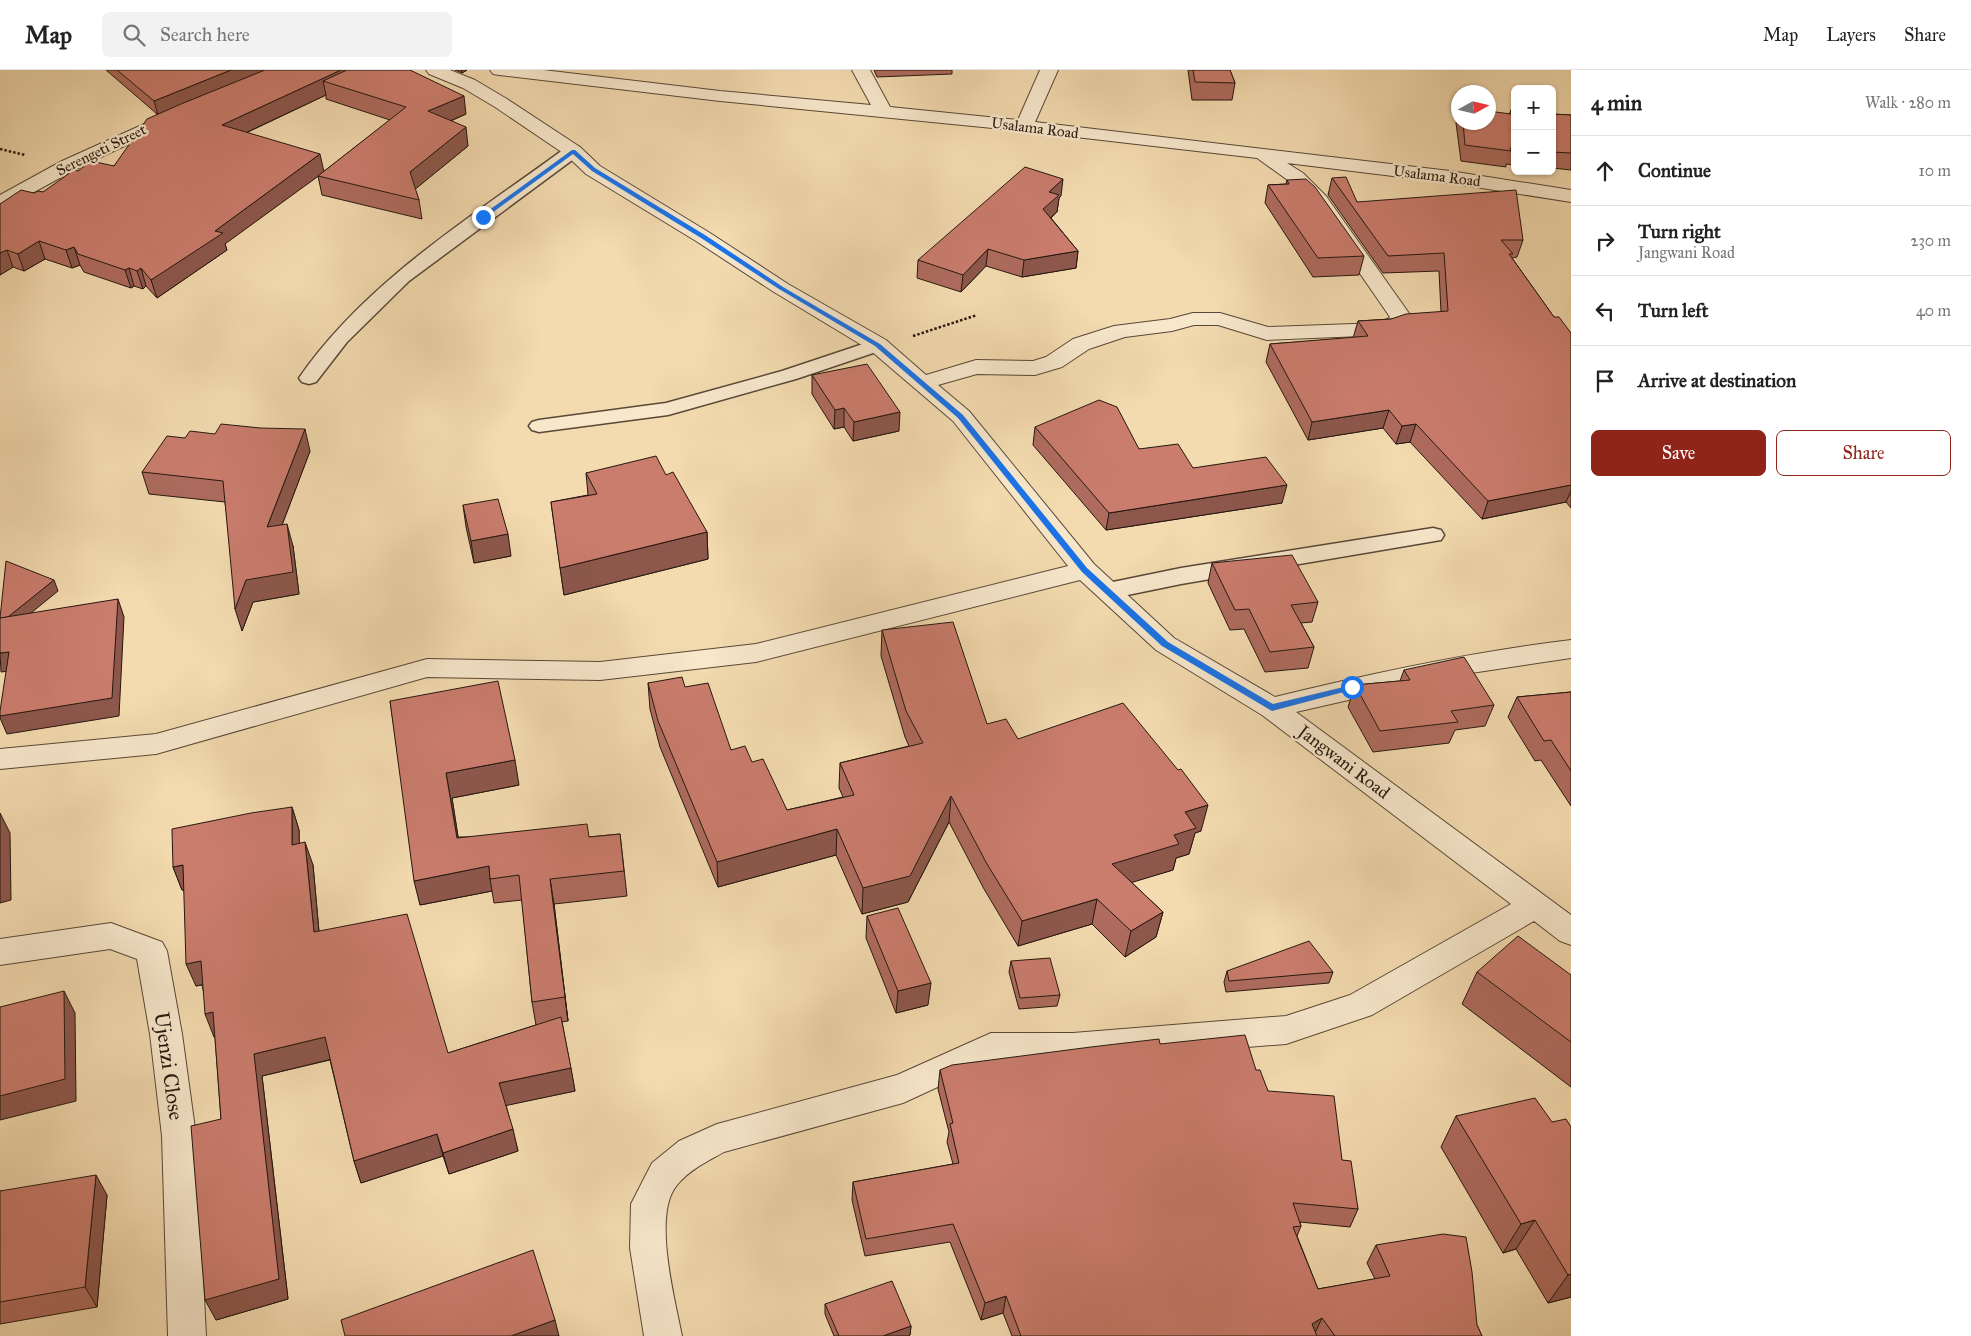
<!DOCTYPE html>
<meta charset="utf-8">
<style>
:root{--surface:#fff;--page:#f2f2f2;--text:#222;--muted:#767676;--line:#e0e0e0;--accent:#8f2418}
body{margin:0;font-family:"IM FELL Great Primer",serif;background:var(--page);color:var(--text)}
.controls{position:absolute;right:15px;top:15px;display:grid;overflow:hidden;border-radius:8px;box-shadow:0 1px 4px #0004}
.controls button{width:45px;height:45px;display:grid;place-items:center;padding:0;border:0;border-bottom:1px solid var(--line);background:var(--surface);color:var(--text);font:25px sans-serif}
.compass{position:absolute;left:1451px;top:15px;width:45px;height:45px;border-radius:50%;background:var(--surface);box-shadow:0 1px 4px #0004;rotate:82deg}
.stop{position:absolute;width:15px;height:15px;margin:-11px;border:4px solid #1a73e8;border-radius:50%;background:#fff}
.stop.end{background:#1a73e8;border-color:#fff;box-shadow:0 1px 5px #0008}
.list{margin:0;padding:0;list-style:none}
h2{display:flex;justify-content:space-between;align-items:center;height:65px;margin:0;padding:0 20px;font-size:21px}
h2 small{font-size:16px;font-weight:400;color:var(--muted)}
.list li{display:grid;grid-template-columns:32px 1fr auto;gap:15px;align-items:center;box-sizing:border-box;height:70px;padding:0 20px;border-top:1px solid var(--line)}
.list b{display:block;font-size:19px;white-space:nowrap}
.list p{margin:0;font-size:16px;white-space:nowrap;color:var(--muted)}
.list em{font-size:16px;font-style:normal;color:var(--muted)}
.actions{display:flex;gap:10px;padding:15px 20px}
.actions a{flex:1;padding:11px 0;border:1px solid var(--accent);border-radius:8px;text-align:center;font-size:18px;color:var(--accent)}
.actions .main{background:var(--accent);color:#fff}
.icon{flex:none;width:28px;height:28px;fill:none;stroke:currentColor;stroke-width:2;stroke-linecap:round;stroke-linejoin:round}
.map{position:relative;flex:none;width:1571px;height:1266px;overflow:hidden}
header{display:flex;align-items:center;gap:30px;box-sizing:border-box;height:70px;padding:0 25px;background:var(--surface);border-bottom:1px solid var(--line)}
header strong{font-size:24px}
nav{display:flex;gap:28px;margin-inline-start:auto;font-size:18px}
.search{width:350px;height:45px;background:var(--page);display:flex;align-items:center;gap:12px;box-sizing:border-box;padding:0 18px;border-radius:8px;color:var(--muted);font-size:19px}
main{display:flex}
aside{flex:1;background:var(--surface)}
.map>svg:first-child{display:block}
</style>
<header>
<strong>Map</strong>
<div class="search"><svg class="icon" aria-label="search" viewBox="0 0 24 24"><circle cx="10" cy="10" r="6"/><path d="M15 15l6 6"/></svg>Search here</div>
<nav><a>Map</a><a>Layers</a><a>Share</a></nav>
</header>
<main>
<div class="map">
<svg width="1571" height="1266" viewBox="0 0 1571 1266">
<rect width="100%" height="100%" fill="#f3daaf"/>
<filter id="stains"><feTurbulence type="fractalNoise" baseFrequency=".004" numOctaves="4"/><feColorMatrix values="0 0 0 0 .2 0 0 0 0 .09 0 0 0 0 .02 0 0 0 .5 -.17"/></filter>
<radialGradient id="worn" r=".72"><stop offset=".6" stop-color="#630" stop-opacity="0"/><stop offset="1" stop-color="#630" stop-opacity=".3"/></radialGradient>
<g fill="none" stroke-linecap="round" stroke-linejoin="round">
<g stroke="#584837" stroke-width="3">
<g id="lane">
<path d="M 573,76 L 579,77 L 581,81 L 579,85 L 409,211 L 347,272 L 316,312 L 309,314 L 302,312 L 299,308 C 366,211 473,146 567,77 Z"/>
<polygon points="878,269 885,271 888,275 885,279 796,309 668,345 539,362 532,360 529,356 532,352 539,350 666,333 782,301"/>
<polygon points="1433,458 1441,460 1444,465 1441,470 1181,514 1108,529 1100,526 1096,521 1100,516 1108,513 1181,498"/>
</g>
</g>
<g stroke="#584837" stroke-width="2">
<g id="street">
<path d="M 426,0 L 450,0 L 475,10 L 507,29 L 580,77 L 600,96 L 710,163 L 788,214 L 886,270 L 926,305 L 976,290 L 1033,291 L 1046,287 L 1073,269 L 1114,256 L 1170,249 L 1193,243 L 1220,243 L 1268,257 L 1381,253 L 1390,247 L 1312,134 L 1289,111 L 1257,88 L 1024,61 L 720,31 L 499,5 L 493,4 L 490,0 L 543,0 L 720,21 L 871,35 L 852,0 L 870,0 L 890,37 L 1018,50 L 1040,0 L 1058,0 L 1035,52 L 1450,101 L 1571,120 L 1571,132 L 1450,113 L 1287,93 L 1303,103 L 1326,126 L 1413,249 C 1407,257 1396,263 1386,265 L 1267,270 L 1218,255 L 1194,255 L 1172,261 L 1125,267 L 1089,279 L 1062,297 L 1035,305 L 977,304 L 938,315 L 969,341 L 1094,494 L 1174,568 L 1275,627 C 1373,603 1471,582 1571,570 L 1571,588 L 1458,605 L 1296,642 L 1571,845 L 1571,875 L 1560,871 L 1534,851 L 1372,945 L 1286,974 L 1073,991 L 994,991 L 903,1033 L 724,1082 C 708,1091 689,1100 677,1115 C 652,1144 675,1230 682,1266 L 644,1266 L 630,1178 L 631,1134 L 652,1093 L 679,1071 L 717,1054 L 897,1005 L 991,963 L 1073,963 L 1286,946 L 1350,925 L 1511,834 L 1262,645 L 1156,580 L 1080,510 L 756,592 L 600,610 L 427,607 L 156,684 L 0,699 L 0,679 L 156,664 L 427,589 L 600,592 L 756,574 L 1068,496 L 953,351 L 870,280 L 774,222 L 696,171 L 586,104 L 566,85 L 495,37 L 463,18 L 429,4 Z"/>
<polygon points="173,41 179,42 182,46 179,50 76,99 7,137 0,139 0,125 62,91"/>
<polygon points="111,853 162,872 167,881 182,964 196,1066 206,1266 168,1266 162,1066 150,964 137,889 110,879 0,895 0,869"/>
</g>
</g>
<g stroke="#25170f" stroke-width="2.5" stroke-dasharray="2.5 2" stroke-linecap="butt">
<polyline points="0,79 25,85"/>
<polyline points="913,266 977,245"/>
</g>
<use href="#lane" fill="#f7e7cb" fill-rule="evenodd"/>
<use href="#street" fill="#f7e7cb" fill-rule="evenodd"/>
</g>
<g fill="#ae6b5e" stroke="#25170f">
<polygon points="106,0 410,0 466,44 451,51 468,76 415,119 419,130 422,149 322,125 318,106 390,50 326,29 326,25 246,63 225,174 227,180 157,228 146,216 143,219 134,216 131,218 84,202 80,195 72,198 45,189 24,201 13,197 0,205 0,134 34,123 43,122 78,101 114,96 157,44"/>
<polygon points="455,0 467,0 462,3"/>
<polygon points="874,0 952,0 952,4 877,7"/>
<polygon points="1188,0 1230,0 1235,13 1232,30 1192,30"/>
<polygon points="1511,40 1515,40 1515,95 1506,94 1506,97 1461,91 1456,53 1458,46 1458,52 1488,52 1510,43"/>
<polygon points="1552,44 1571,45 1571,100 1552,98"/>
<polygon points="1332,108 1357,132 1523,170 1517,187 1512,188 1554,247 1571,263 1571,438 1566,432 1482,449 1410,372 1396,374 1383,358 1308,370 1266,292 1270,274 1353,268 1358,251 1391,249 1441,242 1439,201 1383,203 1328,125"/>
<polygon points="1287,110 1364,186 1359,205 1313,207 1265,133 1268,115 1286,114"/>
<polygon points="1061,126 1059,128 1057,142 1051,148 1078,181 1076,198 1022,207 986,196 961,222 917,208 918,190"/>
<polygon points="812,305 899,361 853,371 844,357 834,359 812,324"/>
<polygon points="1035,357 1139,379 1193,398 1282,433 1106,460 1033,375"/>
<polygon points="310,381 282,455 293,476 299,524 253,532 242,561 225,432 149,424 142,402"/>
<polygon points="586,403 666,405 707,462 708,489 564,525 551,432 588,425"/>
<polygon points="463,435 511,486 474,493 466,457"/>
<polygon points="1212,493 1318,532 1312,552 1301,553 1314,577 1308,598 1265,602 1244,559 1230,560 1208,513"/>
<polygon points="882,560 987,654 1018,669 1201,761 1195,763 1189,784 1176,788 1173,800 1131,812 1163,842 1156,867 1125,887 1092,854 1018,876 984,819 949,752 908,832 862,844 836,785 718,817 660,677 650,639 648,613 685,617 731,680 752,692 787,740 843,727 839,718 840,693 909,676 905,667 881,586"/>
<polygon points="1404,600 1494,635 1485,656 1455,660 1449,673 1373,682 1348,637 1355,615 1400,611"/>
<polygon points="1571,622 1571,736 1541,690 1535,691 1508,647 1517,627"/>
<polygon points="390,631 519,715 452,728 458,767 589,767 620,764 627,826 554,834 568,951 562,952 575,1021 506,1035 518,1081 449,1104 443,1086 361,1113 354,1091 330,990 262,1006 288,1229 216,1250 221,1049 215,967 214,967 202,915 196,916 184,820 182,820 173,797 292,737 299,760 299,773 313,795 319,861 448,983 536,955 532,932 522,830 494,833 492,821 420,835"/>
<polygon points="867,846 928,935 896,943 866,868"/>
<polygon points="1011,891 1060,925 1057,936 1019,939 1009,902"/>
<polygon points="1227,901 1333,902 1329,913 1226,922 1224,912"/>
<polygon points="1477,902 1571,905 1571,1017 1462,934"/>
<polygon points="1160,974 1256,1000 1268,1021 1342,1090 1358,1139 1350,1157 1300,1152 1301,1156 1297,1166 1318,1219 1375,1209 1367,1193 1376,1175 1477,1255 1482,1266 1012,1266 1003,1243 981,1250 950,1172 865,1186 852,1130 853,1112 953,1094 947,1072 949,1062 938,1019 940,1000"/>
<polygon points="1456,1046 1552,1052 1571,1057 1571,1227 1548,1233 1516,1179 1503,1183 1441,1077"/>
<polygon points="0,1121 107,1125 97,1237 0,1254"/>
<polygon points="825,1234 911,1256 910,1265 908,1266 834,1266 825,1244"/>
</g>
<g fill="#8d574c" stroke="#25170f">
<polygon points="231,0 267,0 158,45 154,31"/>
<polygon points="341,0 354,0 323,11 326,25 226,72 222,55"/>
<polygon points="461,0 467,0 462,3"/>
<polygon points="464,26 466,44 431,59 428,41"/>
<polygon points="466,57 468,76 413,121 410,102"/>
<polygon points="320,84 324,102 225,174 227,180 157,228 151,210 215,161"/>
<polygon points="1063,109 1061,126 1059,128 1057,142 1041,156 1043,139 1049,122"/>
<polygon points="39,171 45,189 24,201 18,184"/>
<polygon points="74,177 80,195 72,198 66,180"/>
<polygon points="988,179 986,196 961,222 963,205"/>
<polygon points="7,180 13,197 0,205 0,183"/>
<polygon points="1078,181 1076,198 1022,207 1024,190"/>
<polygon points="129,198 134,216 131,218 125,200"/>
<polygon points="141,198 146,216 143,219 137,201"/>
<polygon points="844,338 844,357 834,359 835,340"/>
<polygon points="1389,340 1383,358 1308,370 1312,352"/>
<polygon points="900,342 899,361 853,371 854,352"/>
<polygon points="1416,354 1410,372 1396,374 1402,356"/>
<polygon points="305,359 310,381 273,479 267,457"/>
<polygon points="1287,415 1282,433 1106,460 1109,443"/>
<polygon points="1571,415 1571,421 1566,432 1482,449 1488,431"/>
<polygon points="287,454 293,476 299,524 253,532 242,561 235,539 246,510"/>
<polygon points="707,462 708,489 564,525 560,498"/>
<polygon points="508,464 511,486 474,493 471,471"/>
<polygon points="54,510 58,521 4,565 0,553"/>
<polygon points="118,529 124,547 119,646 7,664 0,648 0,646"/>
<polygon points="9,582 17,600 1,602 0,583"/>
<polygon points="515,690 519,715 452,728 462,792 457,768 446,703"/>
<polygon points="951,726 949,752 908,832 862,844 863,818"/>
<polygon points="1208,735 1201,761 1195,763 1189,784 1176,788 1173,800 1107,820 1112,794 1174,765 1185,742"/>
<polygon points="292,737 299,760 300,798 292,775"/>
<polygon points="0,743 10,763 11,830 0,833"/>
<polygon points="837,759 836,785 718,817 717,792"/>
<polygon points="305,772 313,795 321,885 314,862"/>
<polygon points="183,795 192,818 182,820 173,797"/>
<polygon points="489,796 490,809 492,821 420,835 414,811"/>
<polygon points="550,809 554,834 568,951 565,927"/>
<polygon points="1097,829 1092,854 1018,876 1022,851"/>
<polygon points="1163,842 1156,867 1125,887 1131,861"/>
<polygon points="201,891 210,913 196,916 186,894"/>
<polygon points="931,913 928,935 896,943 898,921"/>
<polygon points="64,921 75,943 76,1031 0,1050 0,1026"/>
<polygon points="213,942 222,964 214,967 205,944"/>
<polygon points="325,967 332,989 262,1006 288,1229 216,1250 205,1230 254,984"/>
<polygon points="571,998 575,1021 504,1036 499,1013"/>
<polygon points="513,1059 518,1081 449,1104 443,1083"/>
<polygon points="437,1064 443,1086 361,1113 354,1091"/>
<polygon points="96,1105 107,1125 97,1237 85,1217"/>
<polygon points="1535,1150 1516,1179 1503,1183 1521,1154"/>
<polygon points="1571,1204 1571,1227 1548,1233 1568,1205"/>
<polygon points="1006,1226 1003,1243 981,1250 985,1233"/>
<polygon points="1322,1248 1314,1265 1312,1254"/>
<polygon points="555,1250 559,1266 511,1266"/>
<polygon points="911,1256 910,1265 908,1266 883,1266"/>
</g>
<g fill="#ca7c6d" stroke="#25170f">
<polygon points="117,0 231,0 154,31"/>
<polygon points="265,0 341,0 222,55 320,84 215,161 223,163 151,210 141,198 137,201 129,198 125,200 78,184 74,177 66,180 39,171 18,184 7,180 0,183 0,134 21,120 34,123 38,121 43,122 74,100 78,101 91,91 114,96 147,49 181,34"/>
<polygon points="347,0 410,0 464,26 428,41 466,57 410,102 419,130 318,106 406,37 323,11"/>
<polygon points="1193,0 1230,0 1235,13 1195,12"/>
<polygon points="1511,40 1515,40 1515,78 1510,78 1511,81 1465,75 1463,52 1488,52 1488,41 1511,44"/>
<polygon points="1552,44 1571,45 1571,83 1552,82"/>
<polygon points="1025,97 1063,109 1049,122 1059,125 1043,139 1078,181 1024,190 988,179 963,205 918,190"/>
<polygon points="1346,107 1357,132 1516,120 1523,170 1501,170 1513,184 1509,184 1554,247 1559,247 1571,263 1571,415 1488,431 1416,354 1402,356 1389,340 1312,352 1270,274 1368,266 1358,251 1391,249 1406,244 1448,241 1444,183 1388,186 1332,108"/>
<polygon points="1306,109 1315,117 1364,186 1318,188 1268,115 1289,114 1287,110"/>
<polygon points="867,294 900,342 854,352 844,338 835,340 812,305"/>
<polygon points="1099,330 1117,337 1139,379 1178,374 1193,398 1266,387 1287,415 1109,443 1035,357"/>
<polygon points="221,354 260,358 305,359 267,457 287,454 293,502 246,510 235,539 223,411 142,402 167,366 185,368 190,361 215,364"/>
<polygon points="656,386 666,405 673,402 707,462 560,498 551,432 597,424 586,403"/>
<polygon points="498,429 508,464 471,471 463,435"/>
<polygon points="1292,485 1318,532 1291,535 1314,577 1270,582 1249,539 1235,540 1212,493"/>
<polygon points="6,491 54,510 8,547 0,548"/>
<polygon points="118,529 112,628 0,646 0,641 9,582 0,583 0,548"/>
<polygon points="953,552 987,654 1006,649 1018,669 1123,633 1178,700 1181,699 1208,735 1185,742 1196,758 1174,765 1179,774 1112,794 1163,842 1131,861 1097,829 1022,851 987,794 951,726 910,806 863,818 837,759 717,792 658,651 648,613 682,607 685,617 708,613 731,680 745,676 752,692 763,689 787,740 854,725 840,693 923,673 906,641 882,560"/>
<polygon points="1464,587 1494,635 1451,641 1458,652 1380,661 1355,615 1410,610 1404,600"/>
<polygon points="498,611 515,690 446,703 457,768 587,754 589,767 620,764 624,801 550,809 565,927 532,932 519,805 490,809 489,796 414,811 390,631"/>
<polygon points="1571,622 1571,701 1551,670 1544,671 1517,627"/>
<polygon points="292,737 292,775 305,772 314,862 407,844 448,983 561,947 571,998 499,1013 513,1059 443,1083 437,1064 354,1091 325,967 254,984 279,1209 205,1230 191,1056 221,1049 213,942 205,944 201,891 186,894 183,795 173,797 172,759 251,743"/>
<polygon points="898,838 931,913 898,921 867,846"/>
<polygon points="1518,866 1571,905 1571,972 1477,902"/>
<polygon points="1309,871 1333,902 1229,911 1227,901"/>
<polygon points="1050,888 1060,925 1020,928 1011,891"/>
<polygon points="64,921 65,1009 0,1026 0,937"/>
<polygon points="1245,965 1256,1000 1260,1000 1268,1021 1334,1026 1342,1090 1351,1091 1358,1139 1293,1133 1301,1156 1293,1157 1318,1219 1390,1206 1376,1175 1443,1164 1466,1167 1472,1202 1477,1255 1482,1266 1335,1266 1322,1248 1312,1254 1317,1266 1021,1266 1006,1226 985,1233 953,1154 866,1169 853,1112 959,1093 950,1054 953,1053 940,1000 952,995 1091,977 1159,969 1160,974"/>
<polygon points="1535,1028 1552,1052 1566,1049 1571,1057 1571,1204 1568,1205 1535,1150 1521,1154 1456,1046"/>
<polygon points="96,1105 85,1217 0,1232 0,1121"/>
<polygon points="533,1180 555,1250 511,1266 345,1266 341,1250"/>
<polygon points="892,1211 911,1256 883,1266 839,1266 825,1234"/>
</g>
<polygon fill="#1a73e8" points="572,80 575,80 595,98 705,165 783,217 880,274 963,345 1087,498 1168,572 1273,634 1352,615 1355,615 1355,619 1272,641 1162,576 1082,502 958,348 875,276 779,219 701,168 592,101 573,84 485,148 481,148 481,146"/>
<g text-anchor="middle" dominant-baseline="central" stroke-width="4.5" stroke-linejoin="round" paint-order="stroke">
<g font-size="15" fill="#25170f" stroke="#f7e7cb">
<text transform="translate(1035 58) rotate(7)">Usalama Road</text>
<text transform="translate(101 80) rotate(-26)">Serengeti Street</text>
<text transform="translate(1437 106) rotate(7)">Usalama Road</text>
</g>
<g font-size="18" fill="#25170f" stroke="#f7e7cb">
<text transform="translate(1344 692) rotate(37)">Jangwani Road</text>
</g>
<g font-size="21" fill="#25170f" stroke="#f7e7cb">
<text transform="translate(169 996) rotate(82)">Ujenzi Close</text>
</g>
</g>
<rect width="100%" height="100%" filter="url(#stains)"/>
<rect width="100%" height="100%" fill="url(#worn)"/>
</svg>
<div class="controls">
<button>+</button>
<button>−</button>
</div>
<svg class="compass" viewBox="-18 -18 36 36"><path d="M0-13l5 13h-10z" fill="#e53935"/><path d="M0 13l5-13h-10z" fill="#767676"/></svg>
<div class="stop" style="left:1352px;top:617px"></div>
<div class="stop end" style="left:483px;top:147px"></div>
</div>
<aside>
<h2>4 min<small>Walk · 280 m</small></h2>
<ul class="list">
<li><svg class="icon" aria-label="ahead" viewBox="0 0 24 24"><path d="M12 20V5M6 11l6-6 6 6"/></svg><div><b>Continue</b></div><em>10 m</em></li>
<li><svg class="icon" aria-label="right" viewBox="0 0 24 24"><path d="M7 20v-9h11M14 6l5 5-5 5"/></svg><div><b>Turn right</b><p>Jangwani Road</p></div><em>230 m</em></li>
<li><svg class="icon" aria-label="left" viewBox="0 0 24 24"><path d="M17 20v-9H6M10 6l-5 5 5 5"/></svg><div><b>Turn left</b></div><em>40 m</em></li>
<li><svg class="icon" aria-label="arrive" viewBox="0 0 24 24"><path d="M6 21V4h12l-3 4 3 4H6"/></svg><div><b>Arrive at destination</b></div></li>
</ul>
<div class="actions"><a class="main">Save</a><a>Share</a></div>
</aside>
</main>
